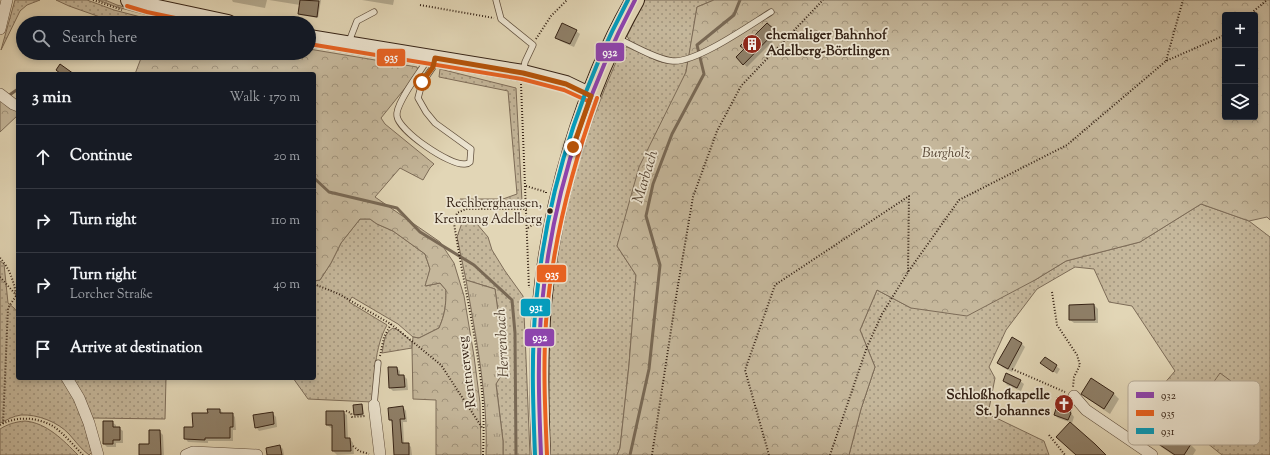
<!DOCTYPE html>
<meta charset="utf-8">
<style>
:root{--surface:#171b24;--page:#20242c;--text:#f1f3f6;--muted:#9ea1a6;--line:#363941}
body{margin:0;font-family:"Sorts Mill Goudy",serif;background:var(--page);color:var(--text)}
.controls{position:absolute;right:12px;top:12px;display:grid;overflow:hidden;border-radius:4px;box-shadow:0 2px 6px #0003}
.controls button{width:36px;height:36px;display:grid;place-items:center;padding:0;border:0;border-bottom:1px solid var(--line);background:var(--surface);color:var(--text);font:20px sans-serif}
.stop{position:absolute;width:12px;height:12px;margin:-9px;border:3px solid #b45309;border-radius:50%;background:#fff}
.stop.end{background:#b45309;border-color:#fff;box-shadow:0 1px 4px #0008}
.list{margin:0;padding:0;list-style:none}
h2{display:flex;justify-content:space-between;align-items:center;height:52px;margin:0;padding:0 16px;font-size:17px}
h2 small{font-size:13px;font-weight:400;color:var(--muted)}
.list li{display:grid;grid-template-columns:26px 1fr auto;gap:12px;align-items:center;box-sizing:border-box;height:64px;padding:0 16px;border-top:1px solid var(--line)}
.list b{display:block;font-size:15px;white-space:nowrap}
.list p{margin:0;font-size:13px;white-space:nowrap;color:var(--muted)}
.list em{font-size:13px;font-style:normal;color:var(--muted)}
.icon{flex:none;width:22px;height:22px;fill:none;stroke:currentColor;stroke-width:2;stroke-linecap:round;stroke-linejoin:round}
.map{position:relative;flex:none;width:1270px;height:455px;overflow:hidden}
.search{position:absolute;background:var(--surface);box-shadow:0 2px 6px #0003;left:16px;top:16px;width:300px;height:44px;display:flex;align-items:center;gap:10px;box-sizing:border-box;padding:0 14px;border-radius:22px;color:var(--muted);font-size:15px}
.panel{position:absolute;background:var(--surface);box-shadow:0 2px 6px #0003;left:16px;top:72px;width:300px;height:308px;border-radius:4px}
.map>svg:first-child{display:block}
</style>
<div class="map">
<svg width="1270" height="455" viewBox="0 0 1270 455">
<defs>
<pattern id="grass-dots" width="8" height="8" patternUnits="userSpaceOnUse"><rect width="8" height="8" fill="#c5b79b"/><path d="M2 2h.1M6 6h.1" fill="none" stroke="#a1947d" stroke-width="1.8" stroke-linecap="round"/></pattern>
<pattern id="forest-crowns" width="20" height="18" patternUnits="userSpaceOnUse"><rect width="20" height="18" fill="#c5b79b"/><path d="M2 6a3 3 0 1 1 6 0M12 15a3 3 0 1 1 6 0" fill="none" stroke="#a1947d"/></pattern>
<pattern id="park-tufts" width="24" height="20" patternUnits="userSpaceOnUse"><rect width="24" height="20" fill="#c5b79b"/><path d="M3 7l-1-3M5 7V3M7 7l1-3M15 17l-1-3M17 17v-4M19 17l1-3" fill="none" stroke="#a1947d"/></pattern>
</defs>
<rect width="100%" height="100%" fill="#e2d6b6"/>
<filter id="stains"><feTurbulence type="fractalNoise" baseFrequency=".005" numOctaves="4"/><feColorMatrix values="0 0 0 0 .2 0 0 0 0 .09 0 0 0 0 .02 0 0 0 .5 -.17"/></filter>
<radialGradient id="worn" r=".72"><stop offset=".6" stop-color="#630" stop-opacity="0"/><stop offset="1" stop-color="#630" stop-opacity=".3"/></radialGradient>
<g fill="url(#grass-dots)" stroke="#7d6c58">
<polygon points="15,0 40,0 27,5 20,11 1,50"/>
<polygon points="56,0 87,0 114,10 156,21 156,23 117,23 69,6"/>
<polygon points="98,0 105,0 117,5 185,23 178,23 117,7"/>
<polygon points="645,0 714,0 697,7 689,57 675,59 663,57 631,43 627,36"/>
<polygon points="627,47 658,61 666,63 688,61 686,72 617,246 636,275 629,364 620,448 617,455 547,455 545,362 554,264 565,214 579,161 592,122 605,88 622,48"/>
<polygon points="440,69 516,88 522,202 516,206 462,205 460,199 503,199 517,194 508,91 439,77"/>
<polygon points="1201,204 1249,221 1270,237 1270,455 1222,455 1177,419 1144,407 1175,371 1132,306 1109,302 1094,269 1075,267 1037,289 1006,330 989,367 995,378 988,414 1044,441 1049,455 849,455 861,409 875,367 860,330 877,290 911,308 1035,280 1066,261 1140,242"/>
<path d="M 360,219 L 370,219 L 377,224 L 393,231 L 425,254 L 430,269 L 426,286 L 440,283 L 446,290 C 446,305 445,314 439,328 L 419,338 L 413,337 L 398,324 L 352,297 L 349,302 L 387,325 C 374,348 375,376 372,402 L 308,399 L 293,378 L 314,378 L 314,281 L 320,280 L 331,263 L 341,243 Z"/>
<polygon points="463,220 477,224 488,237 492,250 505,271 523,296 525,334 530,455 503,455 503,441 496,383 504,371 503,338 499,319 495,289 466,280 457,237"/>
<path d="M 0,261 L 4,264 L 8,303 L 14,308 L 18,313 L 18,378 L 64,378 L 77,401 L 92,452 L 89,455 C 81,449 76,442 69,434 C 58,422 37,414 21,415 C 13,416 7,420 0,423 Z"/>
<path d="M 393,328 L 398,330 L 412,342 L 412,348 L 382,353 C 384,343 384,333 393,328 Z"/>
<polygon points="72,378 166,378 165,419 92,418"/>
<path d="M 25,421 C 47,423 63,440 78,455 L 0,455 L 0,429 C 8,424 15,422 25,421 Z"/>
</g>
<g fill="url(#forest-crowns)" stroke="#7d6c58" fill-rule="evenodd">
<path d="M 714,0 L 1270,0 L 1270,220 L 1267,217 L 1249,221 L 1201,204 L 1140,242 L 1066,261 L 1035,280 L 967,316 L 911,308 L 877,290 L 860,330 L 875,367 L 861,409 L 849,455 L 617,455 L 620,448 L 629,365 L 636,275 L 617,246 L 639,167 L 686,72 L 697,7 ZM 1225,15 L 1255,15 L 1255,117 L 1225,117 Z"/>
<path d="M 309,49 L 417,67 L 418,72 L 381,118 L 385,124 L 434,164 L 430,168 L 423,180 L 400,168 L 375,197 L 440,242 L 454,263 L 464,296 L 474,356 L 480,403 L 481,455 L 436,455 L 436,400 L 413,399 L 412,348 L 413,337 L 419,338 L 439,328 C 445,314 446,306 446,290 L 440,283 L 425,286 L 430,269 L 425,254 L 393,231 L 377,224 L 370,219 L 360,219 L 341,243 L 331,263 L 320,280 L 314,281 L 314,74 L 135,74 L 143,53 L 309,53 Z"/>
<polygon points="0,98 18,109 18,115 0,132"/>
</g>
<path fill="url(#park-tufts)" stroke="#7d6c58" d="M 466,280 L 495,289 L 499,319 L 503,338 L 504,371 L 496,384 L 503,441 L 503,455 L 486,455 C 488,396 476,338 466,280 Z"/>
<polygon fill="#c5b79b" stroke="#7d6c58" points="1220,373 1243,390 1209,438 1186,421"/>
<g fill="#0003">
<polygon points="232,0 267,0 265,8 233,2"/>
<polygon points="269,0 321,0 318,18 300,15 299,13 300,5"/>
<polygon points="362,0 394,0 393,5"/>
<polygon points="767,24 778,36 747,67 737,57"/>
<polygon points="576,31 580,34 574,47 560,41 556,37"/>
<polygon points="1094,305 1098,309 1098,323 1074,323 1070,320"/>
<polygon points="1012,339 1022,344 1025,347 1012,372 1002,367 999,363"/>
<polygon points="1045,358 1060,369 1057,374 1042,363"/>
<polygon points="397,368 400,371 400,376 404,376 407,379 408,390 393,391 390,388"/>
<polygon points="1004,381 1020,381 1024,384 1021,391 1007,385"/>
<polygon points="1083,394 1114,394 1119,399 1110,414 1088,399"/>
<polygon points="1067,400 1073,407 1071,413 1074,417 1072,423 1058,418 1055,415"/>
<polygon points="362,405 363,407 364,416 356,416 355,415"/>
<polygon points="403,407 406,411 407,422 403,422 404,444 408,444 411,447 412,455 395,455 393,423 390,420"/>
<polygon points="220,410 223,413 232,414 235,417 236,430 233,430 233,441 208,441 208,443 188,442 185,438 194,428 210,414"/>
<polygon points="343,412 347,415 348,439 350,439 353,443 354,454 337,455 333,451 333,428 331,428 327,425"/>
<polygon points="272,413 276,417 277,427 259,431 256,427"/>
<polygon points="112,422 116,425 116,428 119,428 123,431 123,443 116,443 116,447 107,447 104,444"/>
<polygon points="159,431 163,435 164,455 140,455 150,445"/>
<polygon points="1155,441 1191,445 1196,450 1193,455 1173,455 1160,446"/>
<polygon points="280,446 283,449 284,455 268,455"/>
</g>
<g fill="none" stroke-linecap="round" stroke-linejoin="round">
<g stroke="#796955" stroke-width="3">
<polyline points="8,96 18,89"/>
<polyline points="314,178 329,192 397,208 420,232 474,265 512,300 515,333 516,455"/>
<polyline points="630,455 649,369 660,265 646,216 653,184 672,134 704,74 697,45 734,15 740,0"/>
</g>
</g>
<g fill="#8f8069" stroke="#352215">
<polygon points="300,0 319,1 317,17 298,14"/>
<polygon points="562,23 577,30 570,44 555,38"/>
<polygon points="767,23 776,31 743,65 736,57 744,49 740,46 746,40 748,42"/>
<polygon points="60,64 74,74 61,74 56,70"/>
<polygon points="1094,304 1095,320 1069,320 1069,305"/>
<polygon points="1012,337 1022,343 1008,369 997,363"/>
<polygon points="1045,357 1057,365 1053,372 1040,363"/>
<polygon points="388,367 397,367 398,375 404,375 405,387 389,388"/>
<polygon points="1006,373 1021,380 1017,388 1003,381"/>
<polygon points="1091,378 1114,393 1104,409 1081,394"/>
<polygon points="1060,396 1068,399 1070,402 1068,409 1071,413 1068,420 1054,415"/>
<polygon points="362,404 363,414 354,415 353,405"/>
<polygon points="403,406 405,419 400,419 402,443 409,443 409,455 394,455 392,420 389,420 388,408"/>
<polygon points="207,409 220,409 220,413 233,413 233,427 230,427 230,438 205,438 205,440 184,439 184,427 193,427 192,413 208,413"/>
<polygon points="326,411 344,411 345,438 350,438 351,451 332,451 332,425 326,425"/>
<polygon points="273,412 274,424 255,428 253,415"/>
<polygon points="103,421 113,421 113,427 120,427 120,440 113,440 113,444 103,444"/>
<polygon points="1070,422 1095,444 1106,455 1076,455 1056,437"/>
<polygon points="1163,426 1191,444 1184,455 1175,455 1154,441"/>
<polygon points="149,430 160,430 161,455 139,455 139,444 149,444"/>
<polygon points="280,445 282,455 267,455 266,448"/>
</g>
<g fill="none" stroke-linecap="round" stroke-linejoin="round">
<g stroke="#604f3d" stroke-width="7">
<g id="service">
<polyline points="496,0 501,19 533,45 525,62 523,73"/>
<path d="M 617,38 C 632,45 657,60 673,61 C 696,63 750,25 771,12"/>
<polyline points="348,44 357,21 374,12"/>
<path d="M 425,59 L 424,65 C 417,76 395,105 397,116 C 399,131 450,166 465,164 C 466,164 469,163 470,162 L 471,149 L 435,123 L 426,112 L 418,98 L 422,83 L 433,67 L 435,59"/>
<polyline points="374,405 378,363"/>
</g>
</g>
<g stroke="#604f3d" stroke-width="12">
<g id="minor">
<polyline points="0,29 7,0"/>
<polyline points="0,94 13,104 18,106"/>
<polyline points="67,378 79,398 89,423 98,455"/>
<polyline points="1074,396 1086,410 1152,455"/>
<polyline points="374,405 380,455"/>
<polyline points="186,455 193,452 257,455"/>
</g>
</g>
<g stroke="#352215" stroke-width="18">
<g id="secondary">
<polyline points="129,0 148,6 228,23"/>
<polyline points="309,38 523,73 566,84 591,96"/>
</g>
</g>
<g stroke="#352215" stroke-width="20">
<path id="primary" d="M 541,455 C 539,405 538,354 542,304 C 551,204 585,87 635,0"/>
</g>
<g stroke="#352215" stroke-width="2" stroke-dasharray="1 2" stroke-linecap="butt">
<polyline points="93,0 122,10"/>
<polyline points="420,5 494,18"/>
<polyline points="1249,15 1267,0"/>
<polyline points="536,39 551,16 567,0"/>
<polyline points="1166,61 1183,0"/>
<polyline points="521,84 529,288"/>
<polyline points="526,186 546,192 546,193"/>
<polyline points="528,228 541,219"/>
<path d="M 0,258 C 9,267 15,284 16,296 L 8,308 L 3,424"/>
<polyline points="0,277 18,297"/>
<polyline points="314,284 339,294 391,324 441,365 483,429"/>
<polyline points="1052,292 1057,325 1077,355 1080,365 1074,377 1073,387"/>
<polyline points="380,356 384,337 391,324"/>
<polyline points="1012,369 1065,392"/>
<polyline points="346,411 351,413 352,417 366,416"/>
<path d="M 0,425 C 16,416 35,417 51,425 C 63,432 73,445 83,455"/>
<polyline points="1049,435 1065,455"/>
<polyline points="353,446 359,451 369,454"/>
<path d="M 483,455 C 484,431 484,406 481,382 C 475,329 462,276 454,223 L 457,213 L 466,209 L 527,209"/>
<polyline points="652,455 677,291 693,197 717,131 741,86 823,0"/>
<polyline points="769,455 745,370 775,285 909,196 908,272"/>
<polyline points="830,455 867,347 882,314 908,272 959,200 1067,145 1166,61 1225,35"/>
</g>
<use href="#service" stroke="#ece4d0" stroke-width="5.5"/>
<use href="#minor" stroke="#ece4d0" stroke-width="11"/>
<use href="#secondary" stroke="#ece4d0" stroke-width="16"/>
<use href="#primary" stroke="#e2d6b6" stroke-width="18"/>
<g stroke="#ece4d0" stroke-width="7">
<path id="bus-1" d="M 541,455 C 539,405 537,354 542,304 C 552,197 585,95 635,0"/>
</g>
<g stroke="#ece4d0" stroke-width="7">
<g id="bus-2">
<polyline points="127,6 147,12 199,23"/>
<polyline points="309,44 522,79 564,90 588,101"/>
<path d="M 547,455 C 545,410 543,366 546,322 C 552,245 571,170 597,98"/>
</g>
</g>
<g stroke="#ece4d0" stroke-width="7">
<path id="bus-3" d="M 535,455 C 533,405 531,354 536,303 C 546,197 578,94 628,0"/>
</g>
<use href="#bus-1" stroke="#8e44ad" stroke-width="4"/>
<use href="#bus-2" stroke="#e96221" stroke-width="4"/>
<use href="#bus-3" stroke="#059cbc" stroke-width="4"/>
</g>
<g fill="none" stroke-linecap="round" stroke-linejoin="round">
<polyline stroke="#b45309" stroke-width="5" points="422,82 433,67 435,58 523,73 566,84 591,96 573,147"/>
</g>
<defs>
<g id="building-disc" transform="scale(1)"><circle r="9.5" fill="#8f2418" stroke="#ece4d0"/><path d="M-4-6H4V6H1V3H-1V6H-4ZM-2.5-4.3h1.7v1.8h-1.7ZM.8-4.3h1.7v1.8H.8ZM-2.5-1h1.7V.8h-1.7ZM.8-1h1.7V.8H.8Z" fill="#fff"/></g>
<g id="church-disc" transform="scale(1)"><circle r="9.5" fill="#8f2418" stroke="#ece4d0"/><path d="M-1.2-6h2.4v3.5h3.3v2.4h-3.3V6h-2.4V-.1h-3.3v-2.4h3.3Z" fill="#fff"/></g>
</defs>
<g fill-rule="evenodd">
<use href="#building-disc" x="752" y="44"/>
<use href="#church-disc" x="1064" y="404"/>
</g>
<circle fill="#352215" stroke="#ece4d0" stroke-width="1.5" cx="550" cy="211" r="3.5"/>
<g text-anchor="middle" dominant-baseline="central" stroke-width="3.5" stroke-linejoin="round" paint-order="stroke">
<g font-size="13" fill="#352215" stroke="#ece4d0" text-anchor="end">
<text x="542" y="204">Rechberghausen,<tspan x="542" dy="16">Kreuzung Adelberg</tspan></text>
</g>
<g font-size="14" font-weight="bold" fill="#352215" stroke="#ece4d0" text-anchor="start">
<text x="766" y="36">ehemaliger Bahnhof<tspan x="766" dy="16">Adelberg-Börtlingen</tspan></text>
<text x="1050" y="396" text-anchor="end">Schloßhofkapelle<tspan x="1050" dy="16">St. Johannes</tspan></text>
</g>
<g font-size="14" font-style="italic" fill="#594736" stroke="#ece4d0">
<text x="946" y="154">Burgholz</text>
</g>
<g font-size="14" fill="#352215" stroke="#ece4d0">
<text transform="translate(468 372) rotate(-97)">Rentnerweg</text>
</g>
<g font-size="15" font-style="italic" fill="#574635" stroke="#ece4d0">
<text transform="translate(646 177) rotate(-73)">Marbach</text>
<text transform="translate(503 343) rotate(-93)">Herrenbach</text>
</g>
</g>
<rect x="1128" y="381" width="132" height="64" rx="6" fill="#ece4d0" stroke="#b5aa98" stroke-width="1"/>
<rect x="1136" y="392" width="18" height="6" fill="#8e44ad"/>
<rect x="1136" y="410" width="18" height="6" fill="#e96221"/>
<rect x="1136" y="428" width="18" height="6" fill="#059cbc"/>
<g font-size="11" fill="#352215">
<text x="1161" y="399">932</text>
<text x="1161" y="417">935</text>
<text x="1161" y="435">931</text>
</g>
<g stroke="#ece4d0" stroke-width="1.5">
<rect x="595" y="42" width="30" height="20" rx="4" fill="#8e44ad"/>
<rect x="376" y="48" width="30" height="19" rx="4" fill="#e96221"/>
<rect x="536" y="264" width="31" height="19" rx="4" fill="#e96221"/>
<rect x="520" y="298" width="31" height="19" rx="4" fill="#059cbc"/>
<rect x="524" y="328" width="31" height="19" rx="4" fill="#8e44ad"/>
</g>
<g font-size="11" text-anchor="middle" font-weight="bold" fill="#fff">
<text x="610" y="56">932</text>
<text x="391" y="61">935</text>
<text x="552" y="278">935</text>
<text x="536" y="311">931</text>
<text x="540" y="341">932</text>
</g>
<rect width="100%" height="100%" filter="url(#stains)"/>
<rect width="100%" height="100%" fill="url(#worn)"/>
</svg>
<div class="controls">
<button>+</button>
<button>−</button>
<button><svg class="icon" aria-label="layers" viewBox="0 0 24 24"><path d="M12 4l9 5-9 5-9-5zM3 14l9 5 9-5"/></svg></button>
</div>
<div class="stop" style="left:422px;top:82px"></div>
<div class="stop end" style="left:573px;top:147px"></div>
<div class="search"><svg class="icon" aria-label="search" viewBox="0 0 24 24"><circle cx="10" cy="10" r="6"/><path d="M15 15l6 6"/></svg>Search here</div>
<section class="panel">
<h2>3 min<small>Walk · 170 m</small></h2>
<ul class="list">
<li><svg class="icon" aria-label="ahead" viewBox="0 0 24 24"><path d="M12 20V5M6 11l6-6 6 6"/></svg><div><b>Continue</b></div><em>20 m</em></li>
<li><svg class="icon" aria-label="right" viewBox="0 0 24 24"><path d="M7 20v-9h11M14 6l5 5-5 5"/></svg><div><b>Turn right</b></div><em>110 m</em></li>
<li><svg class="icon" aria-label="right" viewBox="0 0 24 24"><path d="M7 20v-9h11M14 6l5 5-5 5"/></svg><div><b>Turn right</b><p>Lorcher Straße</p></div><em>40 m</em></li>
<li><svg class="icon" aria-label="arrive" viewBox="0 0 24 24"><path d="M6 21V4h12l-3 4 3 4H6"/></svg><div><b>Arrive at destination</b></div></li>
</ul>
</section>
</div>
